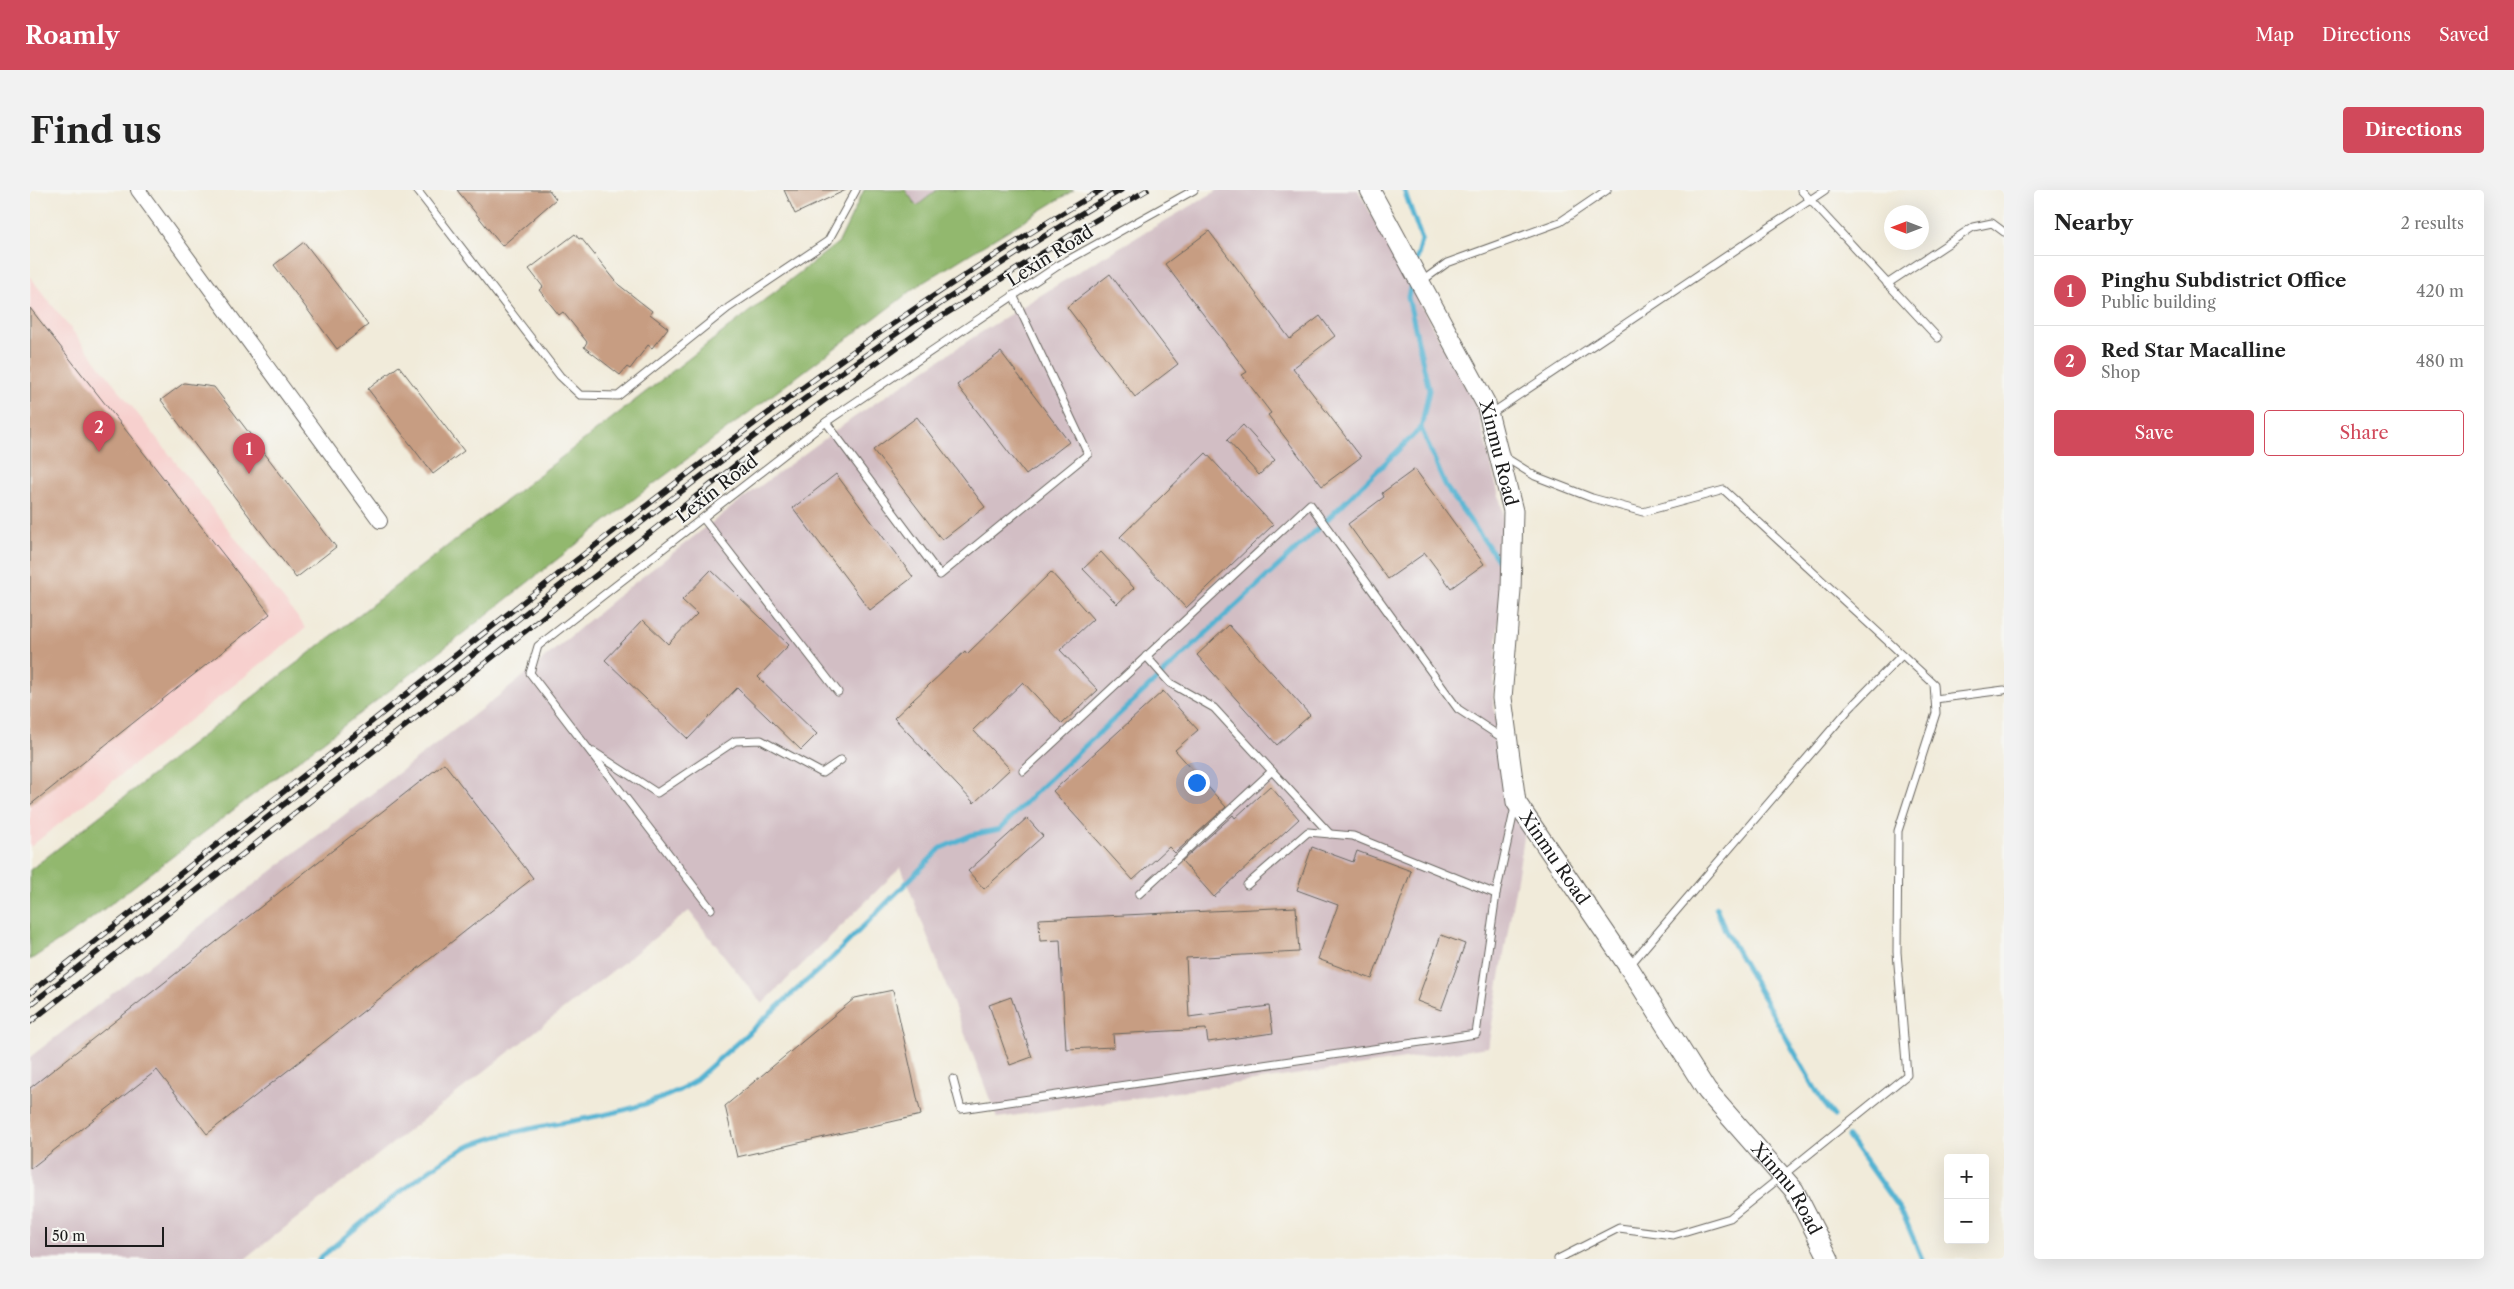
<!DOCTYPE html>
<meta charset="utf-8">
<style>
:root{--surface:#fff;--page:#f2f2f2;--text:#222;--muted:#767676;--line:#e0e0e0;--accent:#d1495b}
body{margin:0;font-family:"Libre Caslon Text",serif;background:var(--page);color:var(--text)}
.controls{position:absolute;right:15px;bottom:15px;display:grid;overflow:hidden;border-radius:5px;box-shadow:0 5px 20px #0002}
.controls button{width:45px;height:45px;display:grid;place-items:center;padding:0;border:0;border-bottom:1px solid var(--line);background:var(--surface);color:var(--text);font:25px sans-serif}
.compass{position:absolute;left:1854px;top:15px;width:45px;height:45px;border-radius:50%;background:var(--surface);box-shadow:0 5px 20px #0002;rotate:270deg}
.scale{position:absolute;left:15px;bottom:12px;width:119px;box-sizing:border-box;padding-left:5px;border:2px solid #1c1c1c;border-top:0;font-size:14px;line-height:18px;white-space:nowrap;color:#1c1c1c;-webkit-text-stroke:4px #f6f6f2;paint-order:stroke}
.you{position:absolute;left:1166px;top:592px;width:18px;height:18px;margin:-12px;border:4px solid #fff;border-radius:50%;background:#1a73e8;box-shadow:0 0 0 8px #1a73e833}
.badge{display:grid;place-items:center;width:32px;height:32px;border-radius:50%;background:var(--accent);color:#fff;font-size:16px;font-weight:700}
.pin{position:absolute;translate:-50% -41px;filter:drop-shadow(0 1px 2px #0008)}
.pin::after{content:'';position:absolute;top:26px;width:18px;height:15px;background:inherit;clip-path:polygon(0 0,100% 0,50% 100%)}
.list{margin:0;padding:0;list-style:none}
h2{display:flex;justify-content:space-between;align-items:center;height:65px;margin:0;padding:0 20px;font-size:21px}
h2 small{font-size:16px;font-weight:400;color:var(--muted)}
.list li{display:grid;grid-template-columns:32px 1fr auto;gap:15px;align-items:center;box-sizing:border-box;height:70px;padding:0 20px;border-top:1px solid var(--line)}
.list b{display:block;font-size:19px;white-space:nowrap}
.list p{margin:0;font-size:16px;white-space:nowrap;color:var(--muted)}
.list em{font-size:16px;font-style:normal;color:var(--muted)}
.actions{display:flex;gap:10px;padding:15px 20px}
.actions a{flex:1;padding:11px 0;border:1px solid var(--accent);border-radius:5px;text-align:center;font-size:18px;color:var(--accent)}
.actions .main{background:var(--accent);color:#fff}
.map{position:relative;flex:none;width:1974px;height:1069px;overflow:hidden;border-radius:5px}
header{display:flex;align-items:center;gap:30px;box-sizing:border-box;height:70px;padding:0 25px;background:var(--accent);color:#fff}
header strong{font-size:24px}
nav{display:flex;gap:28px;margin-inline-start:auto;font-size:18px}
.intro{display:flex;align-items:center;justify-content:space-between;box-sizing:border-box;height:120px;padding:0 30px}
h1{margin:0;font-size:35px}
.button{padding:12px 22px;border-radius:5px;background:var(--accent);color:#fff;font-size:18px;font-weight:700}
main{display:flex;gap:30px;padding:0 30px}
aside{flex:1;background:var(--surface);border-radius:5px;box-shadow:0 5px 20px #0002}
.map>svg:first-child{display:block}
</style>
<header>
<strong>Roamly</strong>
<nav><a>Map</a><a>Directions</a><a>Saved</a></nav>
</header>
<div class="intro"><h1>Find us</h1><a class="button">Directions</a></div>
<main>
<div class="map">
<svg width="1974" height="1069" viewBox="0 0 1974 1069">
<rect width="100%" height="100%" fill="#f6f6f2"/>
<filter id="ink" filterUnits="userSpaceOnUse"><feTurbulence type="fractalNoise" baseFrequency=".02" numOctaves="2"/><feDisplacementMap in="SourceGraphic" scale="10" xChannelSelector="R" yChannelSelector="G"/><feConvolveMatrix kernelMatrix="1 2 1 2 8 2 1 2 1" color-interpolation-filters="sRGB"/></filter>
<filter id="wash" filterUnits="userSpaceOnUse"><feTurbulence type="fractalNoise" baseFrequency=".0096" numOctaves="4" result="noise"/><feDisplacementMap in="SourceGraphic" scale="20" xChannelSelector="R" yChannelSelector="G"/><feGaussianBlur stdDeviation="1.12" result="paint"/><feColorMatrix in="noise" values="0 0 0 0 0 0 0 0 0 0 0 0 0 0 0 0 0 1.4 0 .05"/><feComposite in="paint" operator="in"/></filter>
<g filter="url(#wash)">
<rect width="100%" height="100%" fill="#f1ebda"/>
<polygon fill="#f7d0ce" points="0,87 276,438 0,657"/>
<g fill="#d2bec4">
<polygon points="875,0 907,0 887,16"/>
<polygon points="1188,0 1328,0 1447,218 1473,322 1471,400 1463,509 1477,615 1495,642 1458,857 967,928 871,677 732,814 659,721 215,1069 0,1069 0,867 484,494 594,401 707,313 823,228 942,148 1064,72"/>
</g>
<polygon fill="#92b86e" stroke="#576a45" points="834,0 875,0 887,16 907,0 1044,0 889,95 613,302 376,488 53,735 0,770 0,680 809,52"/>
<g fill="none" stroke-linecap="round" stroke-linejoin="round">
<g stroke="#54b3d2" stroke-width="5">
<polyline points="1374,0 1392,50 1386,73"/>
<polyline points="1391,238 1416,297 1471,374"/>
<polyline points="1686,717 1695,740 1791,909 1804,926"/>
<polyline points="1818,947 1873,1024 1892,1069"/>
<path d="M 289,1069 C 321,1042 352,1015 386,990 C 405,976 424,961 447,953 C 518,928 597,932 662,893 L 801,769 L 911,658 L 941,645 L 970,639 L 1011,597 L 1274,352 L 1391,238 L 1399,200 L 1378,107 L 1382,90"/>
</g>
</g>
<g id="blocks">
<g fill="#c79d82">
<polygon points="427,0 519,0 526,9 472,56"/>
<polygon points="754,0 816,0 765,24"/>
<polygon points="1179,41 1260,149 1290,126 1305,146 1263,178 1331,267 1292,296 1238,225 1241,223 1212,185 1217,182 1135,74"/>
<polygon points="545,44 549,49 551,48 589,95 622,121 620,124 638,138 622,158 618,155 600,179 597,177 590,185 554,157 557,152 533,122 529,125 509,100 513,97 499,79"/>
<polygon points="274,52 338,135 307,159 244,75"/>
<polygon points="1080,84 1148,174 1105,207 1037,117"/>
<polygon points="0,118 240,424 0,615"/>
<polygon points="971,162 1039,252 996,285 927,195"/>
<polygon points="369,176 434,261 403,284 338,199"/>
<polygon points="154,193 184,197 306,357 266,388 131,210"/>
<polygon points="887,227 955,317 912,350 843,260"/>
<polygon points="1213,235 1245,270 1229,285 1197,250"/>
<polygon points="1176,263 1243,335 1156,418 1090,347"/>
<polygon points="1385,279 1454,374 1421,398 1395,363 1358,389 1318,334 1354,307 1352,303"/>
<polygon points="806,284 883,387 840,420 763,318"/>
<polygon points="1071,362 1104,398 1087,414 1053,379"/>
<polygon points="681,380 759,455 728,487 787,544 771,560 707,498 658,549 575,470 613,430 638,454 667,424 652,410"/>
<polygon points="1021,382 1063,429 1030,460 1068,500 1032,534 993,492 943,540 980,579 944,613 864,528 935,461 937,464"/>
<polygon points="1199,435 1280,525 1247,555 1167,465"/>
<polygon points="1133,501 1168,540 1145,560 1196,617 1145,663 1139,657 1103,690 1023,601"/>
<polygon points="414,573 503,688 177,944 127,880 0,979 0,898"/>
<polygon points="1240,596 1269,629 1184,707 1152,671 1203,625 1205,628"/>
<polygon points="997,628 1013,646 954,699 938,681"/>
<polygon points="1282,657 1323,672 1327,661 1381,681 1342,789 1288,769 1308,715 1267,700"/>
<polygon points="1266,717 1269,762 1156,768 1159,827 1239,816 1243,843 1178,852 1176,839 1083,844 1084,857 1036,859 1030,750 1010,751 1009,729"/>
<polygon points="1411,745 1435,754 1411,820 1387,811"/>
<polygon points="863,800 891,925 707,967 695,916 825,808"/>
<polygon points="981,807 1002,867 980,875 959,815"/>
</g>
</g>
</g>
<g filter="url(#ink)">
<use href="#blocks" fill-opacity="0" stroke="#67645e" stroke-width="1"/>
<g fill="none" stroke-linecap="round" stroke-linejoin="round">
<g stroke="#67645e" stroke-width="9">
<g id="lane">
<polyline points="387,0 530,186 550,205 588,206 698,118 798,51 826,0"/>
<polyline points="1771,0 1908,148"/>
<polyline points="1392,91 1417,73 1530,32 1577,0"/>
<polyline points="1857,94 1943,37 1962,33 1974,42"/>
<polyline points="1459,225 1795,0"/>
<polyline points="796,232 910,385 1058,264 983,105"/>
<polyline points="1473,266 1505,286 1562,308 1613,322 1694,300 1904,494 1906,523 1868,641 1867,762 1877,885 1700,1028 1643,1045 1589,1038 1528,1069"/>
<polyline points="673,328 808,502"/>
<polyline points="1116,466 1140,493 1184,518 1300,644"/>
<polyline points="1905,509 1974,500"/>
<polyline points="564,562 627,603 705,551 731,550 792,583 811,570"/>
<polyline points="993,581 1280,314 1428,519 1474,549"/>
<polyline points="1217,695 1278,642 1323,646 1466,704"/>
<polyline points="1109,704 1242,581"/>
<polyline points="681,719 500,483 508,456 796,232 1029,75 1164,0"/>
<polyline points="1599,776 1819,519 1872,465"/>
<polyline points="923,889 931,919 1446,844 1466,704 1485,617"/>
</g>
</g>
<g stroke="#67645e" stroke-width="16">
<polyline id="street" points="108,0 350,331"/>
</g>
<g stroke="#67645e" stroke-width="21">
<g id="secondary">
<path id="s1" d="M 1340,0 L 1456,214 L 1483,321 L 1481,400 L 1472,508 L 1486,612 L 1598,776 L 1677,901 L 1764,1000 L 1799,1069"/>
</g>
</g>
<use href="#lane" stroke="#fff" stroke-width="7"/>
<use href="#street" stroke="#fff" stroke-width="14"/>
<use href="#secondary" stroke="#fff" stroke-width="19"/>
<g stroke="#1c1c1c" stroke-width="5.5">
<g id="rail">
<path d="M 0,803 C 155,680 309,557 464,435 C 660,280 855,127 1071,0"/>
<path d="M 0,815 C 158,691 315,566 473,441 C 672,283 871,128 1091,0"/>
<polyline points="0,832 711,271 895,137 1044,43 1117,0"/>
</g>
</g>
<use href="#rail" stroke="#f6f6f2" stroke-width="4" stroke-dasharray="11" stroke-linecap="butt"/>
</g>
</g>
<g text-anchor="middle" dominant-baseline="central" stroke-width="4" stroke-linejoin="round" paint-order="stroke">
<g font-size="18" fill="#1c1c1c" stroke="#f6f6f2">
<text transform="translate(1020 66) rotate(-32)">Lexin Road</text>
<text stroke="none"><textPath href="#s1" startOffset="294">Xinmu Road</textPath></text>
<text transform="translate(687 299) rotate(-38)">Lexin Road</text>
<text stroke="none"><textPath href="#s1" startOffset="714">Xinmu Road</textPath></text>
<text stroke="none"><textPath href="#s1" startOffset="1119">Xinmu Road</textPath></text>
</g>
</g>
</svg>
<div class="controls">
<button>+</button>
<button>−</button>
</div>
<svg class="compass" viewBox="-18 -18 36 36"><path d="M0-13l5 13h-10z" fill="#e53935"/><path d="M0 13l5-13h-10z" fill="#767676"/></svg>
<div class="scale">50 m</div>
<div class="you"></div>
<div class="pin badge" style="left:219px;top:284px">1</div>
<div class="pin badge" style="left:69px;top:262px">2</div>
</div>
<aside>
<h2>Nearby<small>2 results</small></h2>
<ul class="list">
<li><span class="badge">1</span><div><b>Pinghu Subdistrict Office</b><p>Public building</p></div><em>420 m</em></li>
<li><span class="badge">2</span><div><b>Red Star Macalline</b><p>Shop</p></div><em>480 m</em></li>
</ul>
<div class="actions"><a class="main">Save</a><a>Share</a></div>
</aside>
</main>
